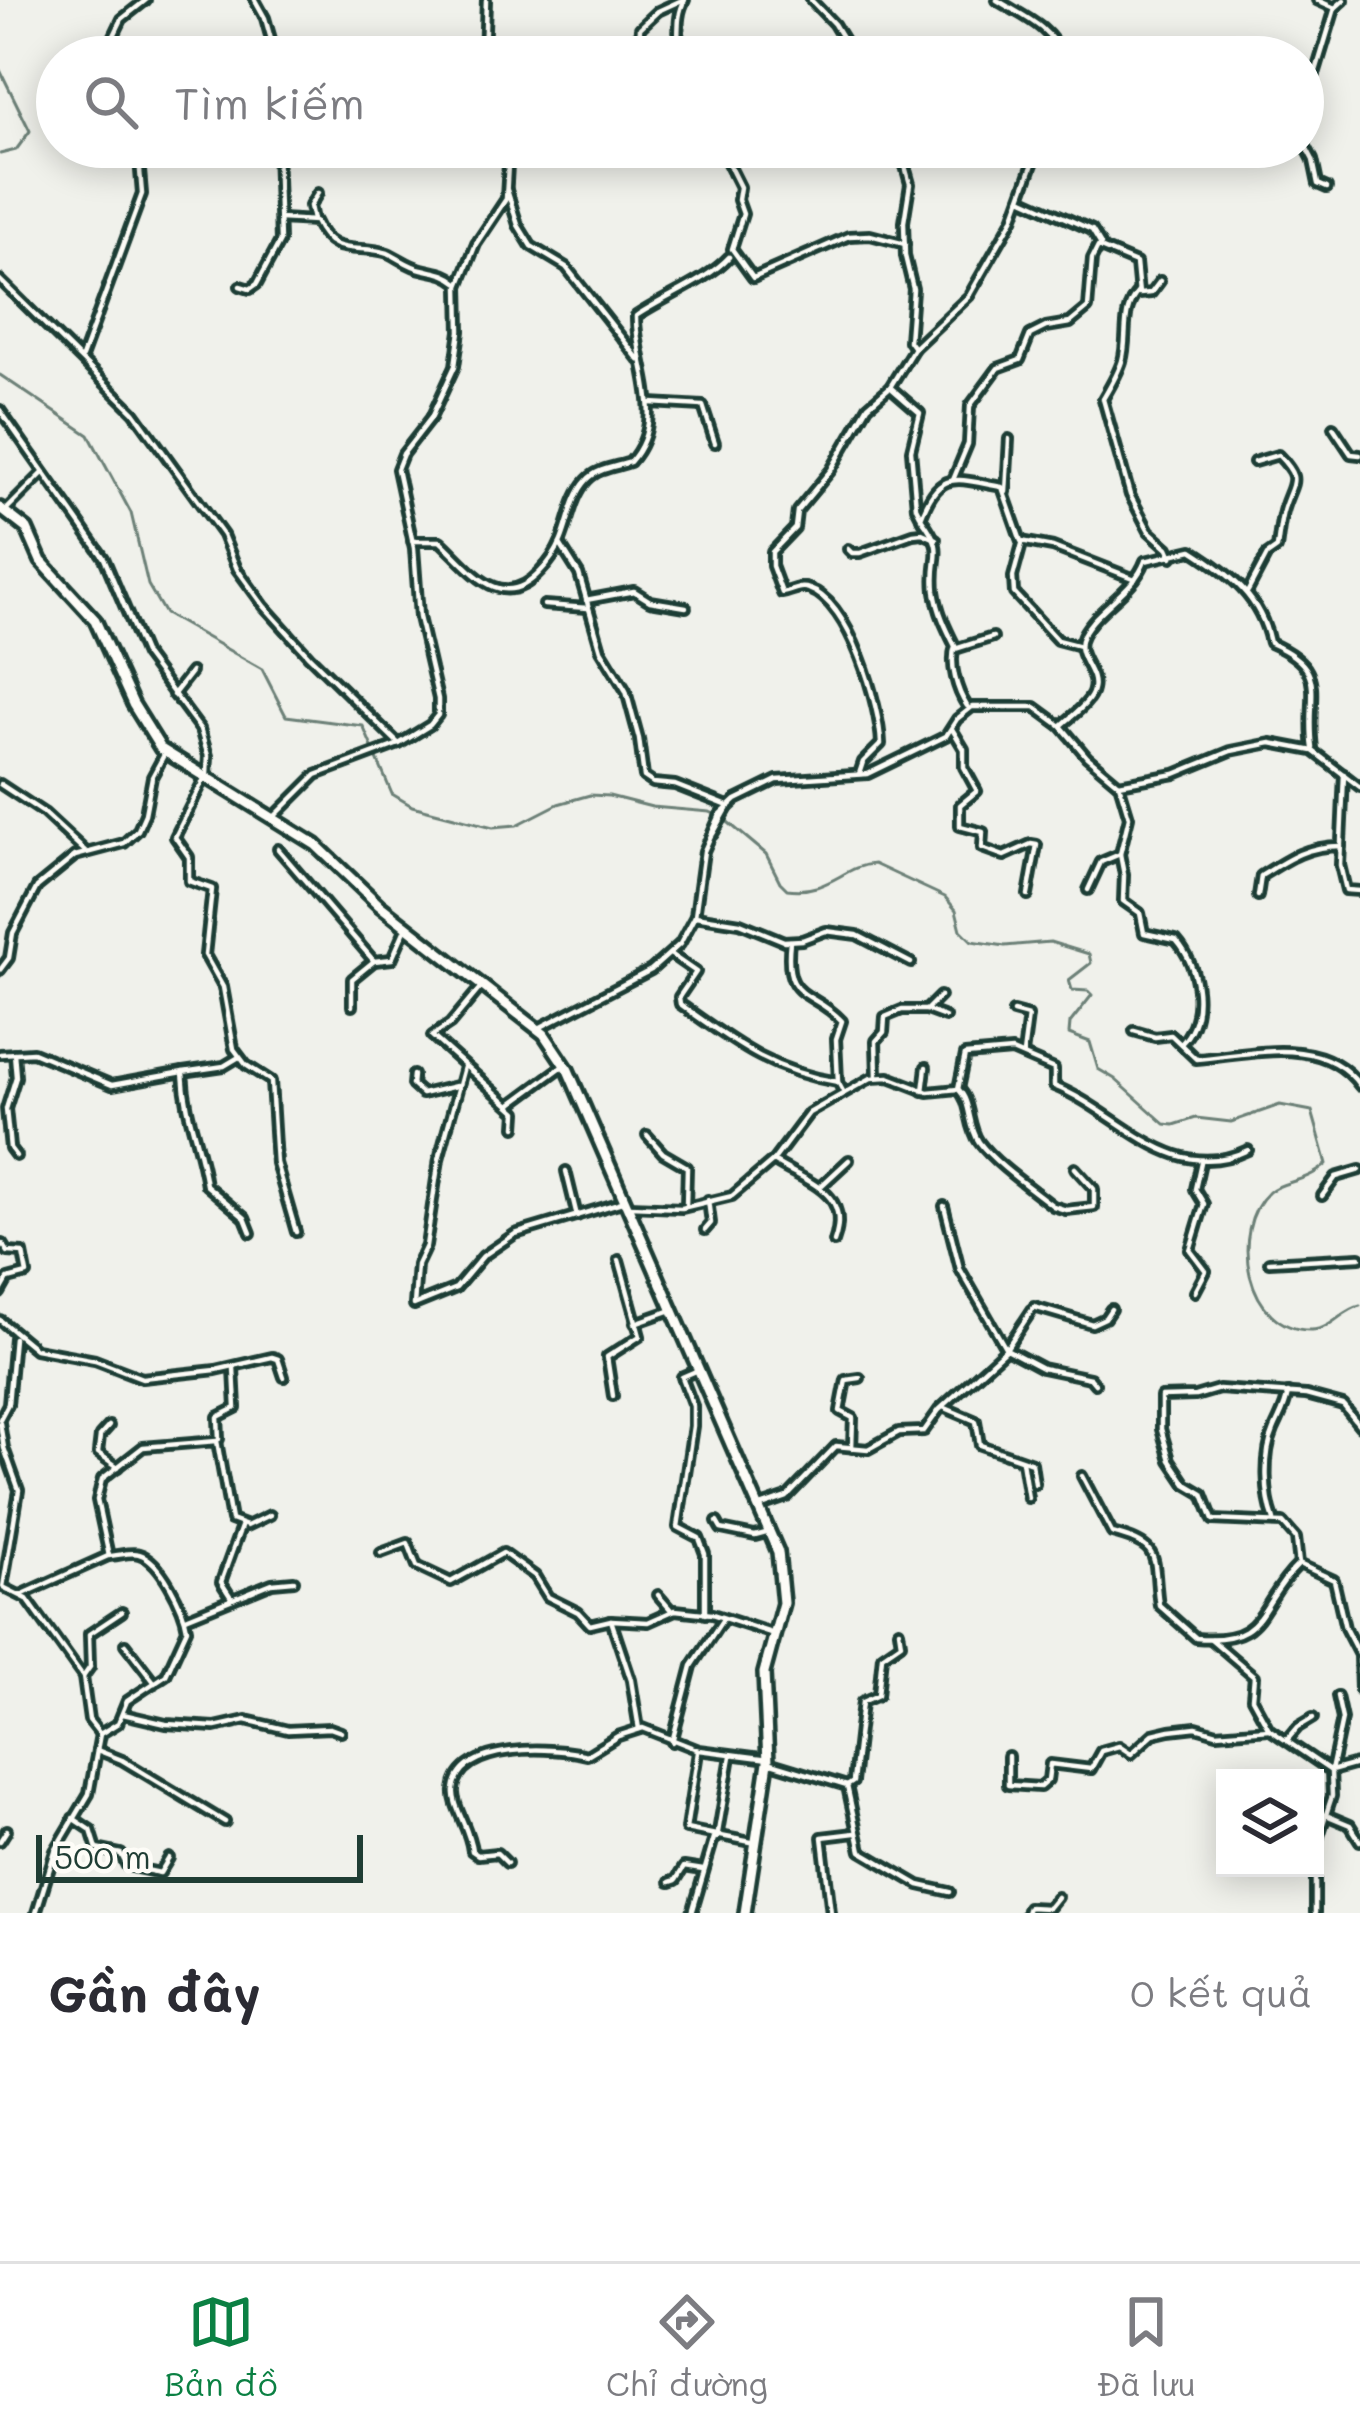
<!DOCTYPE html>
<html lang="vi">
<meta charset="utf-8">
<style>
:root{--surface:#fff;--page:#f7f7f7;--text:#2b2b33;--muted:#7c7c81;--line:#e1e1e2;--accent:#0b8043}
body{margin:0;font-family:Mali,sans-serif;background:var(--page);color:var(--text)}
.controls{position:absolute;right:36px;bottom:36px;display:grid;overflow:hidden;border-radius:0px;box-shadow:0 6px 30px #0003}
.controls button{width:108px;height:108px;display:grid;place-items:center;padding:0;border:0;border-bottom:3px solid var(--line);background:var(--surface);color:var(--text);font:60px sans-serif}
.scale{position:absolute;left:36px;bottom:30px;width:327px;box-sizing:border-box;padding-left:12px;border:6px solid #1f3d34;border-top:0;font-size:33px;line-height:42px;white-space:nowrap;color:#1f3d34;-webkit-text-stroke:9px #fdfcf7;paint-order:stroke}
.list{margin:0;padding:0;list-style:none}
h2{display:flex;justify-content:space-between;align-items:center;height:156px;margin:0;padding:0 48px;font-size:51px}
h2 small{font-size:39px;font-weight:400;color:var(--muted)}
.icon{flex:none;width:66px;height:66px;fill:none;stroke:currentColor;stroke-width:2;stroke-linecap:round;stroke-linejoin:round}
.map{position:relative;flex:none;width:1360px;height:1913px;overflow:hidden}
.search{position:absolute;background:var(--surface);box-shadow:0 6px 30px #0003;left:36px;right:36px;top:36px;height:132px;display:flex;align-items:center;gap:30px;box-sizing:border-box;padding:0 42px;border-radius:66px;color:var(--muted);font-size:45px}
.sheet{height:348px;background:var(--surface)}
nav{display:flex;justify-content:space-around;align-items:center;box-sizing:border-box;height:168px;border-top:3px solid var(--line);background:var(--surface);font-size:33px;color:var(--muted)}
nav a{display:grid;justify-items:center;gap:6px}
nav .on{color:var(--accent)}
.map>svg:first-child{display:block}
</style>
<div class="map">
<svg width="1360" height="1913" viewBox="0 0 1360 1913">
<rect width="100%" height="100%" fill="#f0f1eb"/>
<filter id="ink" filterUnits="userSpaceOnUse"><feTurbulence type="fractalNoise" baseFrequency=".00833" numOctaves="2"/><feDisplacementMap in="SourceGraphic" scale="24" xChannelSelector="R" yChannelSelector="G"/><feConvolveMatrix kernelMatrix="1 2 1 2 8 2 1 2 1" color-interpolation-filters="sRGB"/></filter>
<g filter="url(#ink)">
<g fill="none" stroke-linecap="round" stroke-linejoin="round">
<g stroke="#6c8077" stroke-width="3">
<polyline points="0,70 30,131 16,150 0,154"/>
<path d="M 0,375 L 89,435 L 131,513 L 148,585 L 165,614 L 262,669 L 286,716 L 363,726 L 392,794 L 412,806 L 493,827 L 517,825 L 558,804 L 590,795 L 609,796 L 652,807 L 710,812 L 723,818 L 766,854 L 780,882 L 787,889 C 828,895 844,865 874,864 L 945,897 L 956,910 L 961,930 L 972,941 L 1005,946 L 1050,942 L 1089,954 L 1091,963 L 1069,980 L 1072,990 L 1088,991 L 1092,995 L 1070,1023 L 1069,1034 L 1090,1042 L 1098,1069 L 1115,1079 L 1165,1124 L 1174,1125 L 1196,1118 L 1231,1122 L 1280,1105 L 1312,1111 L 1327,1164 C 1306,1183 1281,1181 1269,1192 C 1228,1230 1246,1331 1311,1330 C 1331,1330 1342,1310 1360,1306"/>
</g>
<g stroke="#1f3d34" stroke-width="14">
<g id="street">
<polyline points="255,0 265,18 276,57"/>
<polyline points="811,0 834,24 854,57"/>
<path d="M 997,0 C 1022,16 1051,26 1062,57"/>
<polyline points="1317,0 1335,8 1344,0"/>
<polyline points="115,57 110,44 122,19 146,0"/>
<polyline points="484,57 486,0"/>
<polyline points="638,57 640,28 658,11 682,0"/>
<path d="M 677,57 C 680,38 675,16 685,0"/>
<polyline points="1303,92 1313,81 1335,8"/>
<polyline points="1303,141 1313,160 1318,184 1327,188"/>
<polyline points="891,147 905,166 910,184 904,222 905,256 913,289 909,341 914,348"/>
<polyline points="835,150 836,147"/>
<polyline points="725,157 740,187 738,200 743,214 732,249 753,278 849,236 870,235 905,244"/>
<polyline points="507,190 518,225 531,246 566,267 639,360"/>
<polyline points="1021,198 1092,230 1101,245"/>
<path d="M 280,219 L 315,221 C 332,260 359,243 388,253 C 399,258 410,267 422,269 C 437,273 444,272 457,282"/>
<polyline points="313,220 310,206 318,193"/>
<polyline points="0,280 134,412 223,535 237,569 264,606 309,656 399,744"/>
<polyline points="240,286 250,289 257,284 280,241 277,147"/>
<path d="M 1138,292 C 1120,311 1129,337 1122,361 C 1118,374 1110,387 1103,399 L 1130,495 L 1149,531 L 1168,548 L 1172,557"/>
<polyline points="82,357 142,194 138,147"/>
<polyline points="890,387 920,413 911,450 916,507 920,515"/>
<polyline points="650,403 703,406 715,443"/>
<polyline points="0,410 104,558 145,655 200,729 208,756 207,773 175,837 189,857 189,881 212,889 205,955 223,987 234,1049 246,1065 271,1081 276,1163 296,1232"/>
<polyline points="1333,427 1351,454 1360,455"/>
<polyline points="953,480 968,444 970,406 998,368 1020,360 1030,335 1046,327 1070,323 1088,308 1092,259 1098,247 1136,263 1139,294 1151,293 1160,281"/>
<polyline points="1006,492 1009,439"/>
<polyline points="5,511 43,473"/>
<path d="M 412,541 L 440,541 C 470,568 500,615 540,572 C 549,563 556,553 561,541 C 569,522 572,496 587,480 C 598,468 616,467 630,462 C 669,419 635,365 636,316 C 664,297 708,280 729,257"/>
<polyline points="560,544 579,574 601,650 626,691 639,739 644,777 653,783 675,785 728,806"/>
<polyline points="1022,544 1013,577 1014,593 1057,640 1080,646"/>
<polyline points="848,549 852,553 860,553 913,534 922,533 936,539"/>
<path d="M 1248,591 L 1267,555 L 1277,548 C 1279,535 1280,520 1284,508 C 1293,480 1302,480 1278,455 L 1254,462"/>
<polyline points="586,600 634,591 650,601 686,607"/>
<polyline points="544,605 588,608"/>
<polyline points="955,649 993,637"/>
<polyline points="173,695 191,672"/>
<path d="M 967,706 C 957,691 949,664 955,646 C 946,628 938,612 935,591 C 931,552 948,554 921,518 C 940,468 956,479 1002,487 L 1021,541 L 1053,547 L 1135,579"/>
<path d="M 1061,726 C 1070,717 1091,703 1093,690 C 1098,670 1072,656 1083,635 C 1098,607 1134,591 1145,561 L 1192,550 C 1230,574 1261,598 1270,643 C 1332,670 1305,693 1313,748"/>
<polyline points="952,729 964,749 964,767 977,791 960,805 960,826 983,832 982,848 1004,856 1031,844 1037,845 1028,895"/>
<path d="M 859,774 L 863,762 L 881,744 C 880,706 850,602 809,589 C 799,585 791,592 782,593 L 772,566 L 772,552 L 795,528 L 797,511 L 831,470 L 868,406 L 890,387 L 914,348 L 969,296 L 1013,219 L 1039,147"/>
<polyline points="1344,774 1340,865 1346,890 1360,891"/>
<polyline points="0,784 44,813 86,852"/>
<path d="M 1119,784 L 1129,817 L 1120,854 L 1124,875 L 1123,901 L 1140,913 L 1144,933 L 1176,940 C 1200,967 1207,1017 1181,1044"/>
<polyline points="274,817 316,775 399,744 430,725 438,715 438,699 419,617 414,548 397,469 403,454 431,418 455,366 460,331 459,286 476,244 506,199 509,147"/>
<polyline points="713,834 727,809"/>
<polyline points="278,849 374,961 392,959 406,927"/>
<polyline points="1088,890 1101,862 1120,854"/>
<path d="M 1258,896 L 1261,876 C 1289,858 1307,846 1341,846"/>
<polyline points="695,916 740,923 784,941 802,940 826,931 857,935 911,963"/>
<path d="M 790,941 C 783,1003 811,988 842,1021 L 836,1039 L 838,1082"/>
<path d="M 670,954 L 696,972 L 679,997 L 680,1004 C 735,1043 770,1071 838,1082 L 844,1093"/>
<polyline points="0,970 9,958 13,933 37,887 75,856 124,843 138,830 145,814 152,777 165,753"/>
<polyline points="480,988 450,1024 432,1036 517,1112 516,1127"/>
<polyline points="352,1006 352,979 374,961"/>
<polyline points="926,1010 945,1017"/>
<polyline points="1013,1012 1028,1016 1023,1054"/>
<polyline points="537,1029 651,970 680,944 695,916 704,851 720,815 736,800 777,780 868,774 946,736 957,719 972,707 1035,707 1061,726 1087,757 1119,784 1175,774 1231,751 1271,743 1313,751 1360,787"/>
<path d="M 1134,1031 L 1155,1037 L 1171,1035 L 1196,1059 C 1250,1055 1323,1033 1360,1086"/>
<polyline points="14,1053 16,1077 6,1109 10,1148 16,1156"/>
<polyline points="0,1054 33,1052 112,1085 183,1072"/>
<path d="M 239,1057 L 224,1066 L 183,1072 C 185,1117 200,1144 206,1185 L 245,1218 L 251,1233"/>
<polyline points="464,1067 439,1159 426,1246 417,1265 414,1305 456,1288 483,1256 515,1234 622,1202"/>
<polyline points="413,1075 412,1085 422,1094 456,1086"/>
<polyline points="877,1077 876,1041 884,1032 885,1017 902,1010 926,1010 940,996"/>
<path d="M 958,1089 L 965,1055 L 1012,1051 L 1054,1069 L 1054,1086 C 1119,1111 1171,1187 1248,1150"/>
<polyline points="923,1091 926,1067"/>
<polyline points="510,1105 563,1066"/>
<polyline points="647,1135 663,1153 687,1167 686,1206"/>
<path d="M 773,1161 C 807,1183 852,1191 834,1242"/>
<polyline points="566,1171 577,1216"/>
<polyline points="821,1186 849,1160"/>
<polyline points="1322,1196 1336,1177 1360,1170"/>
<path d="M 629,1206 L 682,1208 L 732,1196 L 773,1161 L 809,1113 L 871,1078 L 889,1077 L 928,1092 L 958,1089 C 972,1102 967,1125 979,1142 C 995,1164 1032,1189 1053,1206 L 1066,1210 L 1094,1207 L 1094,1189 L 1075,1168"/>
<polyline points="944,1206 960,1269 1006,1349 1042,1368 1090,1378 1095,1384"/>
<polyline points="705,1230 711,1223 708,1200"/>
<polyline points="1269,1262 1360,1257"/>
<polyline points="1195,1292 1206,1271 1190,1250 1204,1204 1195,1189 1201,1162"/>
<polyline points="0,1293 8,1279 27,1274 23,1253 8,1252 3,1244"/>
<polyline points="0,1320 35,1349 95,1360 142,1378 216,1370 272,1357 278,1359 284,1377"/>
<polyline points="635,1323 669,1311"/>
<polyline points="696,1371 682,1377 693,1406 693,1426 678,1527 699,1538 705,1554 705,1614"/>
<polyline points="613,1396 607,1357 640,1336 619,1260"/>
<polyline points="943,1407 976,1421 980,1445 1032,1463 1035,1484"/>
<polyline points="0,1419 8,1404 14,1338"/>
<polyline points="0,1423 4,1448 19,1490 3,1587 27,1599 83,1677 89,1720 100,1734"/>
<polyline points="109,1426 100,1436 98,1453 118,1467"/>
<polyline points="1360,1426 1343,1405 1306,1395 1219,1389 1195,1396 1161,1397 1161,1429 1170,1460 1186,1484 1203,1494 1213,1520 1283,1523 1296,1538 1299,1564 1334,1580 1345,1628 1359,1655 1360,1690"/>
<polyline points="219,1439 218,1417 236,1408 234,1368"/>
<polyline points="852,1448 853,1418 840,1411 846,1380 860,1378"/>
<polyline points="1022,1461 1028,1498"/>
<path d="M 1082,1476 L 1112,1533 C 1165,1546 1152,1559 1159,1605 L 1196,1638 C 1269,1644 1256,1605 1299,1564"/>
<polyline points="761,1506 787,1497 836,1446 868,1449 899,1432 924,1431 939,1410 1006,1349 1034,1307 1092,1324 1105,1318 1111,1309"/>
<path d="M 1274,1520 C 1265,1496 1263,1455 1274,1430 C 1280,1416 1285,1409 1288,1393"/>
<polyline points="717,1522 721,1529 755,1536 766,1533"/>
<polyline points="381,1553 408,1543 417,1566 451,1582 503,1553 535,1576 548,1597 578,1612 590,1625 611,1620 648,1622 675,1610 712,1614 774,1634"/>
<polyline points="21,1595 108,1556"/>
<polyline points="658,1595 671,1610"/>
<polyline points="232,1599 221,1582 241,1527"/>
<polyline points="186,1618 272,1583 294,1581"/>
<polyline points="611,1620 631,1680 639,1729"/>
<polyline points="1211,1639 1254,1676 1252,1698 1269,1729 1331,1771 1342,1719 1337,1696"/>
<polyline points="125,1644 155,1683"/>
<polyline points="83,1677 90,1667 89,1634 122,1612"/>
<polyline points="123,1714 166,1724 215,1727 246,1720 288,1730 330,1728 341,1732"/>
<polyline points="1287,1740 1298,1727 1313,1718"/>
<polyline points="672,1742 692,1666 723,1619"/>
<polyline points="97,1750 122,1760 225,1822"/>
<polyline points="698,1752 686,1829 756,1843"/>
<polyline points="1008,1756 1008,1785 1040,1787 1048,1780 1050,1764 1091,1769 1101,1751 1119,1746 1131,1754 1153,1734 1170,1730 1196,1727 1217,1733 1269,1729"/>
<polyline points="768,1762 847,1786 861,1851 919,1885 950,1892"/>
<polyline points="847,1786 853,1782 862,1702 878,1695 882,1656 901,1643 899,1630"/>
<polyline points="1326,1815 1350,1825 1360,1841"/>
<polyline points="73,1818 91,1830 97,1849 121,1854 127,1866 160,1873 169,1858"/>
<polyline points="717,1838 731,1756"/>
<polyline points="0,1841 7,1830"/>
<polyline points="1315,1848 1332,1796 1331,1771 1360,1763"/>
<path d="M 507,1863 L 497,1853 L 478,1855 L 472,1851 C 470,1829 452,1806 454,1790 C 459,1741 555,1747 587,1755 L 618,1736 L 643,1728 L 699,1750 L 769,1759"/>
<polyline points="1315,1868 1315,1913"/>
<polyline points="670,1882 676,1880 684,1867 703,1870"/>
<path d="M 36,1913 L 55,1851 L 89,1794 L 100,1734 L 118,1723 L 127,1701 L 166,1675 L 187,1629 C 184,1609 161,1560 139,1554 C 132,1551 117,1556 109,1556 L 97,1500 L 102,1479 L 143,1447 L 217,1441 L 231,1520 L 247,1526 L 270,1515"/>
<polyline points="692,1913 714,1838"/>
<polyline points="831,1913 822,1837 855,1833"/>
<polyline points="1026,1913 1028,1907 1048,1908 1057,1897"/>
</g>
</g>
<g stroke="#1f3d34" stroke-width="18">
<polyline id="secondary" points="0,508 27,529 41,561 95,620 133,704 161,749 316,845 379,905 544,1034 568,1070 778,1552 783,1603 764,1673 768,1762 745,1913"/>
</g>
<use href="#street" stroke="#fdfcf7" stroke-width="4.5"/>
<use href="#secondary" stroke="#fdfcf7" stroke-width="9"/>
</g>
</g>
</svg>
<div class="controls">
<button><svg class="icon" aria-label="layers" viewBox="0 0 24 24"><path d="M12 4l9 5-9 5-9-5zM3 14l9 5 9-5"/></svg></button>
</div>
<div class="scale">500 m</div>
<div class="search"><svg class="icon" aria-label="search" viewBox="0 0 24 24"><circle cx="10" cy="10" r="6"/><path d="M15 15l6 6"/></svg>Tìm kiếm</div>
</div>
<section class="sheet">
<h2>Gần đây<small>0 kết quả</small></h2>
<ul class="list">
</ul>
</section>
<nav>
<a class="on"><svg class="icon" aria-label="map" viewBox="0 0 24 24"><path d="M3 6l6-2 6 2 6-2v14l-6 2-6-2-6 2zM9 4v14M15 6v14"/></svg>Bản đồ</a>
<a><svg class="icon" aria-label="directions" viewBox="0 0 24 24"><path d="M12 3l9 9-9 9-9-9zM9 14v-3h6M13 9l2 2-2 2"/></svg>Chỉ đường</a>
<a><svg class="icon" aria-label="saved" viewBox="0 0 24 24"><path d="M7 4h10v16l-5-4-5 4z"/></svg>Đã lưu</a>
</nav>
